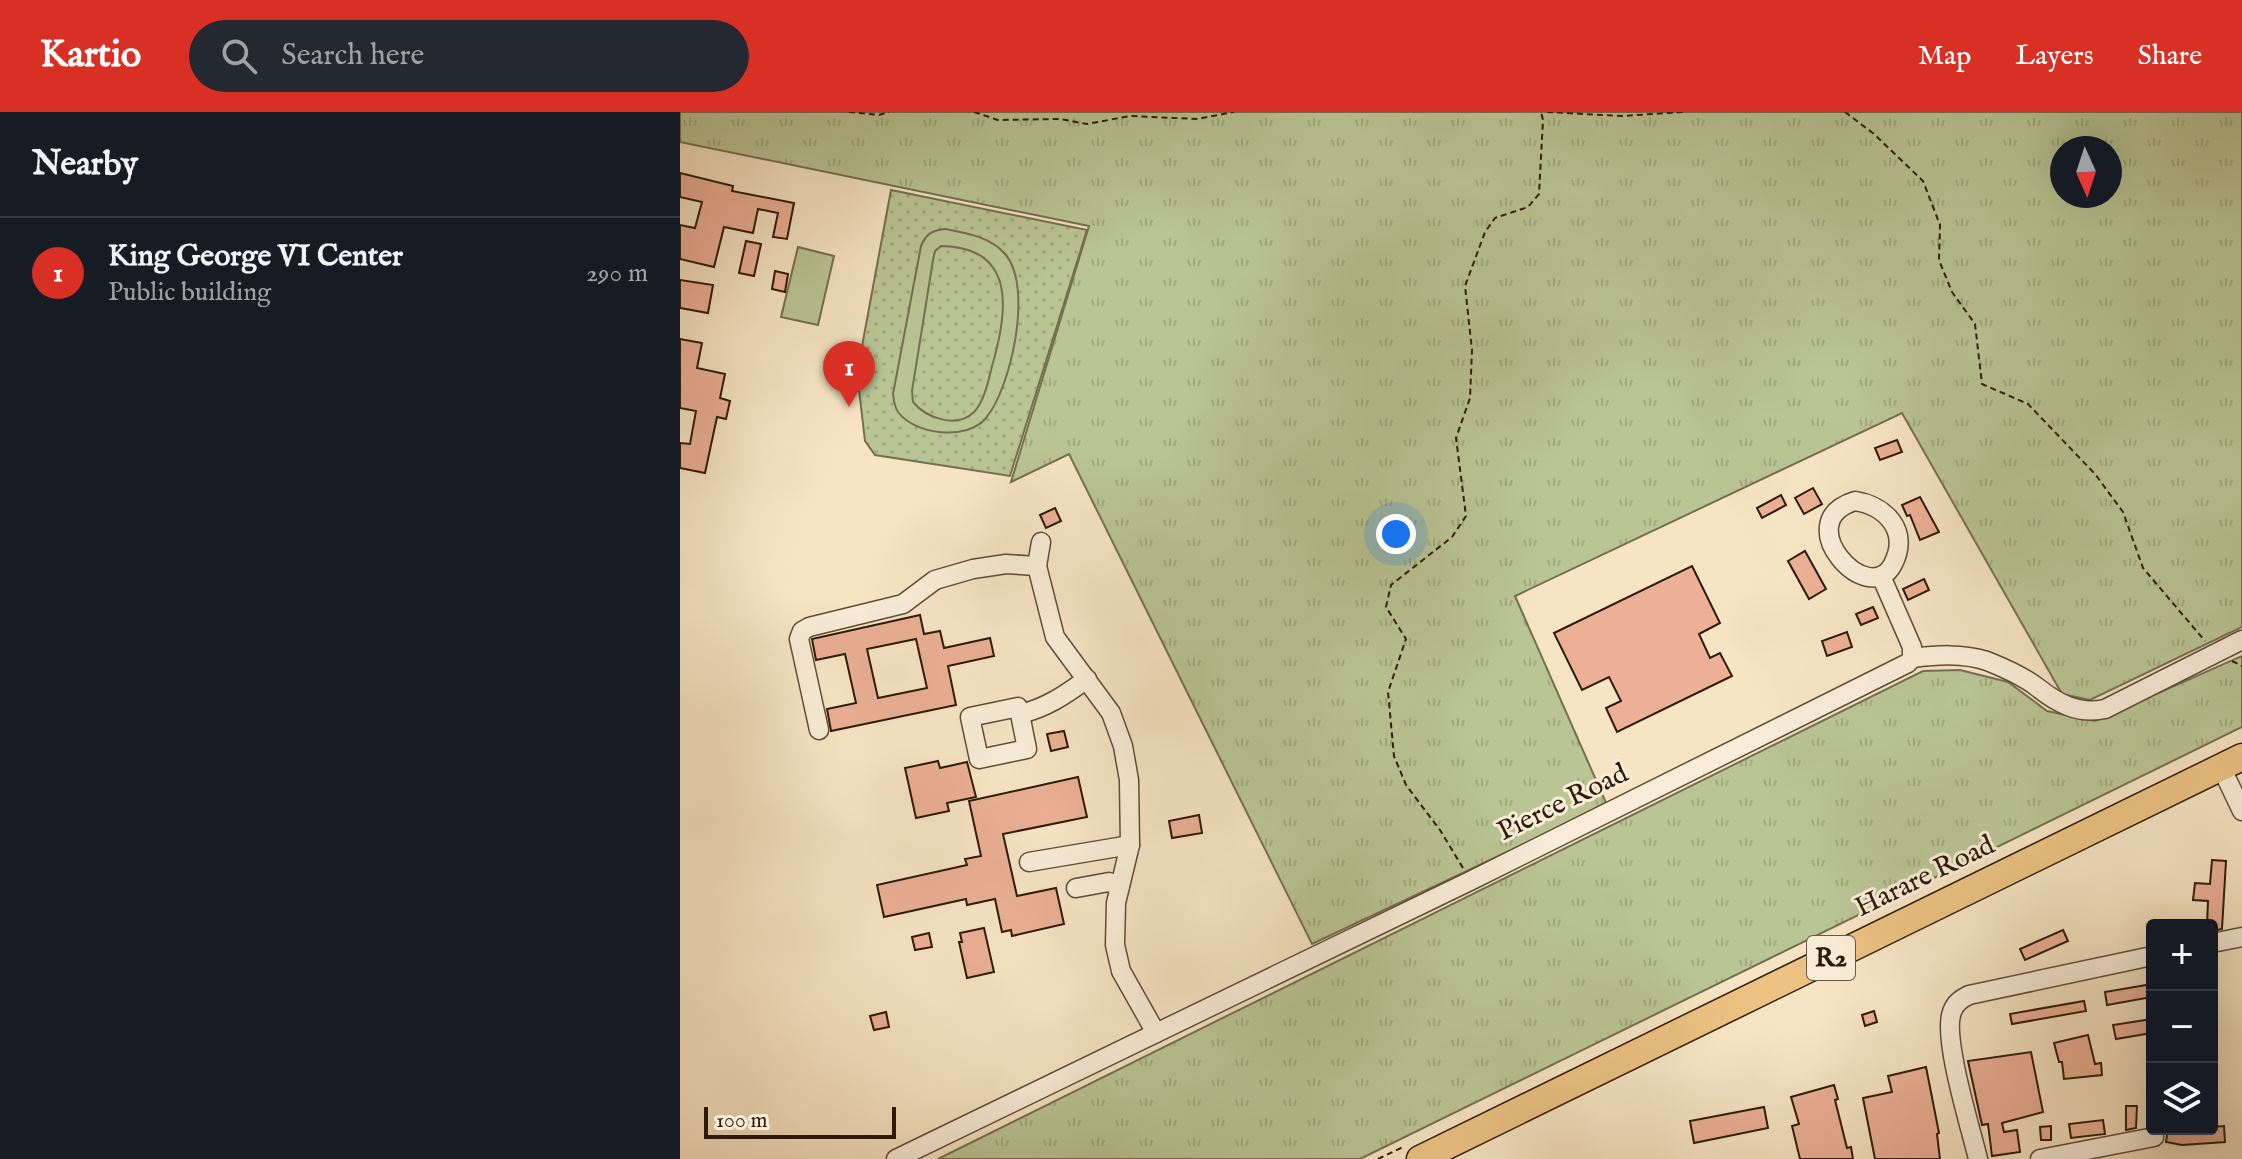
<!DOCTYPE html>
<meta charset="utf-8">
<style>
:root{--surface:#171b24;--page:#242831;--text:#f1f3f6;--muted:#9ea1a6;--line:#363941;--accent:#d93025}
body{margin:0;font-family:"IM FELL English",serif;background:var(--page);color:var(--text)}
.controls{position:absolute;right:24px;bottom:24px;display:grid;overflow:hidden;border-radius:8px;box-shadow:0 8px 32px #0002}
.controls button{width:72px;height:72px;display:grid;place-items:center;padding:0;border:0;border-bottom:2px solid var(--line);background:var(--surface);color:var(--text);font:40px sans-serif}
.compass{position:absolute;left:1370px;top:24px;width:72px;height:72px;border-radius:50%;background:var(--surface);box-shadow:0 8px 32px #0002;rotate:177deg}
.scale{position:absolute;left:24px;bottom:20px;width:192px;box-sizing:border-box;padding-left:8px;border:4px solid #2e1a09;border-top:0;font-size:22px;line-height:28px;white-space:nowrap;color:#2e1a09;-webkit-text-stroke:6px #f9edd8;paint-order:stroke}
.you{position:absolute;left:716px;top:422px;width:28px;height:28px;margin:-20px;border:6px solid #fff;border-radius:50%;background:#1a73e8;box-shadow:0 0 0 12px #1a73e833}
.badge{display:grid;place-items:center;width:52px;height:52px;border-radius:50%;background:var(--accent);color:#fff;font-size:26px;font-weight:700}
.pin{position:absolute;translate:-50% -66px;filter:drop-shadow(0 2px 4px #0008)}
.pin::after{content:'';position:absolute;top:42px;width:28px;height:24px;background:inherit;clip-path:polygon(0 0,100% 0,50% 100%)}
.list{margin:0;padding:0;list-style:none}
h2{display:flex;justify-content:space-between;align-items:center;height:104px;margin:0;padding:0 32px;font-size:34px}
h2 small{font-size:26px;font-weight:400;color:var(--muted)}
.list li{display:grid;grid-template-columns:52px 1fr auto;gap:24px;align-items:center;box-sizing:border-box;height:112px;padding:0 32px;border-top:2px solid var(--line)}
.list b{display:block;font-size:30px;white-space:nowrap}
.list p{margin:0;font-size:26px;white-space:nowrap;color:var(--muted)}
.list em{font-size:26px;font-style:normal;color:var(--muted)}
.icon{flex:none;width:44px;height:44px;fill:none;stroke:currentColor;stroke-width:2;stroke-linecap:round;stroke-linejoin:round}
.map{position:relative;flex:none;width:1562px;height:1047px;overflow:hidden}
header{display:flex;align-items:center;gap:48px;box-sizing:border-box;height:112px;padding:0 40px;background:var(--accent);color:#fff}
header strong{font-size:38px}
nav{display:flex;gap:44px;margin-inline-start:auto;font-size:28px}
.search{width:560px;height:72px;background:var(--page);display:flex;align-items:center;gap:20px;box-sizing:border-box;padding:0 28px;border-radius:44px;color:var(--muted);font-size:30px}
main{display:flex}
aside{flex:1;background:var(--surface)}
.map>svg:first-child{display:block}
</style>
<header>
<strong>Kartio</strong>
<div class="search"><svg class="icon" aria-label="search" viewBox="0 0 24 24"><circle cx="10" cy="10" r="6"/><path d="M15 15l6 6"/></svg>Search here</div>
<nav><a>Map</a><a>Layers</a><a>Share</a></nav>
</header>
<main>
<aside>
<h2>Nearby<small></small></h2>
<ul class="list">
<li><span class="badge">1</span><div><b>King George VI Center</b><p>Public building</p></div><em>290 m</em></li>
</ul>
</aside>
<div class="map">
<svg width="1562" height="1047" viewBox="0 0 1562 1047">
<defs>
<pattern id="grass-tufts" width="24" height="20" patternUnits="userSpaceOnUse" patternTransform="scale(2)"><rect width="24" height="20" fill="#bac595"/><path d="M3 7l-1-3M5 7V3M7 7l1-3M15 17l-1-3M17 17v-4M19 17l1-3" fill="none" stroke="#a0a97f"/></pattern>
<pattern id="park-dots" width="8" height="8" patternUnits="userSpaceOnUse" patternTransform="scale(2)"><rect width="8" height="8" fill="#bac595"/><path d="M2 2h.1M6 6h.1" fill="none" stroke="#a0a97f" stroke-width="1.8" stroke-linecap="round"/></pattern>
</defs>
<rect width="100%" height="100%" fill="#f6e4c3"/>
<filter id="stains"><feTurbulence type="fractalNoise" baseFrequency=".0025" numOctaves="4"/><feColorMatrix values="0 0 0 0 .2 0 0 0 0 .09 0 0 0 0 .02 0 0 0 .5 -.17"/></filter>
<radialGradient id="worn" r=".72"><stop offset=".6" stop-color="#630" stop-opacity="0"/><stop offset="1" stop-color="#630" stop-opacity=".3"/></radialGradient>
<g fill="url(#grass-tufts)" stroke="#74704f" stroke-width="2" fill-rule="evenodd">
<path d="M 0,0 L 1562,0 L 1562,515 L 1410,588 L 1382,582 L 1222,301 L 835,484 L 927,693 L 632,832 L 389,342 L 331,370 L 409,114 L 0,30 ZM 1382,36 L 1430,36 L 1430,84 L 1382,84 Z"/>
<polygon points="1562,544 1562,615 680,1047 258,1047 1243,559 1280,558 1328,570 1367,599 1415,609"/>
</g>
<polygon fill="url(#park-dots)" stroke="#74704f" stroke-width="2" points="211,78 407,118 330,364 195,343 185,329 177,261"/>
<g fill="#bac595" stroke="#74704f" stroke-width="2" fill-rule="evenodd">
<path d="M 266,117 C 287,121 311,125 326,143 C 353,176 331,276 306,306 C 287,329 235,323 218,300 C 214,294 214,288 213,282 L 241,134 C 246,122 252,118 266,117 ZM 261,134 C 337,135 328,200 312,254 C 309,267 304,290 294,300 C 277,317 246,306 233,290 L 232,279 L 253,148 L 255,139 Z"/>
<polygon points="118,135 154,144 138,213 101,205"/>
</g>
<g fill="#ebb095" stroke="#2e1a09" stroke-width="2" fill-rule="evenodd">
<polygon points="0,61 53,74 52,79 114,91 107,127 93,125 98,101 78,97 73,121 44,115 34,155 0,147 0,113 15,116 22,90 0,85"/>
<polygon points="66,129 81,132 74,164 59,161"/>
<polygon points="95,159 108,162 105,180 92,177"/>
<polygon points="0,168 33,173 28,201 0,196"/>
<polygon points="0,227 22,231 17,256 45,262 40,286 50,289 46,307 37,305 25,361 0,356 0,331 10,332 16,299 0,296"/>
<polygon points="1217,328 1222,340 1200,348 1195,336"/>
<polygon points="1133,376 1142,392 1124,402 1115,386"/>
<polygon points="1101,383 1106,393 1082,406 1077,396"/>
<polygon points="1240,385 1259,420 1240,428 1230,403 1227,404 1222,393"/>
<polygon points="375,396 381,409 366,416 360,403"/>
<polygon points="1125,439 1146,477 1129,487 1108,449"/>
<polygon points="1012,454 1040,511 1019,522 1030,546 1040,541 1052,564 937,620 926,596 941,589 929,565 902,578 874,521"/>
<polygon points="1244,467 1249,478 1228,488 1223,477"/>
<polygon points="1193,495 1198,506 1181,513 1176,502"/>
<path d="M 240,503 L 244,522 L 260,519 L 264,536 L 310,526 L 314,544 L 268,554 L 276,593 L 151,619 L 147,597 L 176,591 L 165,542 L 136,548 L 132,527 ZM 236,527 L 247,576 L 198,586 L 187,537 Z"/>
<polygon points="1167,520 1172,535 1147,544 1142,529"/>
<polygon points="384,619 388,635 371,639 367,622"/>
<polygon points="258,649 260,656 287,650 296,685 267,691 269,699 236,706 225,656"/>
<polygon points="398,665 407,705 323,722 337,784 376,776 384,812 332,824 331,818 322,820 315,787 287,793 286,787 204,805 197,773 287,753 285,747 301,744 289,689"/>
<polygon points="519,703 522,721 492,726 489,709"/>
<polygon points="1532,748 1546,749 1542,817 1532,819 1532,813 1527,813 1528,789 1513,788 1515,771 1530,772"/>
<polygon points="304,816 314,860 287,866 279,830 282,830 280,821"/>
<polygon points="1383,818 1388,829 1345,848 1340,837"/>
<polygon points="249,821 252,835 235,838 232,825"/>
<polygon points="1472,872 1472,885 1427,893 1425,880"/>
<polygon points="1404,889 1406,899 1332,912 1330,902"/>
<polygon points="1194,899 1197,910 1185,914 1182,903"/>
<polygon points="206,900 209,915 194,918 190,904"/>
<polygon points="1472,907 1472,921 1436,927 1433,913"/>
<polygon points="1408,923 1415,952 1421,951 1422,963 1384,967 1382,950 1379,950 1374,931"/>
<polygon points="1351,940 1363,1000 1322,1011 1324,1020 1337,1018 1340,1040 1312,1044 1308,1012 1302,1013 1288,949"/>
<polygon points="1246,955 1259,1021 1257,1022 1260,1047 1195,1047 1183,986 1212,980 1208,964"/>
<polygon points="1154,973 1158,987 1155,988 1167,1036 1171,1035 1173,1047 1120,1047 1112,1014 1119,1012 1111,985"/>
<polygon points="1446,994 1457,994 1456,1016 1446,1018"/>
<polygon points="1084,995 1088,1016 1014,1031 1010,1009"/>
<polygon points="1423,1008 1425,1022 1391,1026 1389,1012"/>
<polygon points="1371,1014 1371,1028 1361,1028 1360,1015"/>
<polygon points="1544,1014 1545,1030 1502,1033 1486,1030 1488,1017 1532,1017 1532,1015"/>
</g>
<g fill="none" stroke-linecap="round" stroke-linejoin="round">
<g stroke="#604c38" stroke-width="21">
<g id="minor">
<path d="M 1175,389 C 1206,394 1230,419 1213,452 C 1190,499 1107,410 1175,389 Z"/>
<polyline points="361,430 357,454 375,525 431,601 443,634 449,668 450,733 436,791 435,833 441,859 476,921"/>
<path d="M 1232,546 C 1256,543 1283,541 1307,549 C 1322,555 1344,565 1357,575 C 1377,591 1398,603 1425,597 L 1562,528"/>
<path d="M 340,602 L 338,595 L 290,605 L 299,647 L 347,637 L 340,602 C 366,596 385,583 407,567"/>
<polyline points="139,618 119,527 122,519 129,515 223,492 255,468 293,457 326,452 357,454"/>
<polyline points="1541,655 1562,699"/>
<polyline points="349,750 450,733"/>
<polyline points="396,776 429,770 440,774"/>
<polyline points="1532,831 1562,825"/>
<polyline points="216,1047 790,769 1228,551 1232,546 1232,535 1201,464"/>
<path d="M 1298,1047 C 1291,1017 1262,925 1272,900 C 1275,891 1281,887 1289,883 L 1472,844"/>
<polyline points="1360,1047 1474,1025"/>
</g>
</g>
<g stroke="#2e1a09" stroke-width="29">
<polyline id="highway" points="740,1047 1562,645"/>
</g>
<g stroke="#2e1a09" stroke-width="2" stroke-dasharray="6 4" stroke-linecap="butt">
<polyline points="169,0 199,3 209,0"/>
<polyline points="294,0 318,8 380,7 407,12 450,4 517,7 554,0"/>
<polyline points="867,0 942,4 1003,0"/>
<polyline points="1165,0 1194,22 1243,69 1260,113 1259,148 1272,180 1295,212 1302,272 1348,292 1415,362 1443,400 1463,456 1525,529"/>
<polyline points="1552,549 1562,554"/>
<polyline points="783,756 760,718 726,673 714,644 708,580 726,527 706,495 711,473 772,425 786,404 776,326 790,286 792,238 785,174 805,120 815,106 848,95 859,82 863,8 861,0"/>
<polyline points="698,1047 723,1035"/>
</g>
<use href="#minor" stroke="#f9edd8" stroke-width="18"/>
<use href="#highway" stroke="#ebc282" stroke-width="26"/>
</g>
<g text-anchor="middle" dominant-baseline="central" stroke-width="6" stroke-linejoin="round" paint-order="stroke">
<rect fill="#f9edd8" stroke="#6b5947" stroke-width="2" x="1127" y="824" width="48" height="44" rx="6"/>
<g font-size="26" font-weight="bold" fill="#2e1a09">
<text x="1151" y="846">R2</text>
</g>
<g font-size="28" fill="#2e1a09" stroke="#f9edd8">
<text transform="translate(883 691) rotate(-26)">Pierce Road</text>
<text transform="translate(1245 765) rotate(-26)">Harare Road</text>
</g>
</g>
<rect width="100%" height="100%" filter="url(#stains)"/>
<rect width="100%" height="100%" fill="url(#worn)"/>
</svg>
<div class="controls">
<button>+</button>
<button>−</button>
<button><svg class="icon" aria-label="layers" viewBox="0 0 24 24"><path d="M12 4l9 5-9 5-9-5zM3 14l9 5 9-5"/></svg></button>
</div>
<svg class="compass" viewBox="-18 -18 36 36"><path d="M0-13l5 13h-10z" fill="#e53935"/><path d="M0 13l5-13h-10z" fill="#9ea1a6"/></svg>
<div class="scale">100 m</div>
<div class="you"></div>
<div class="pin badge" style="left:169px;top:295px">1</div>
</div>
</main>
